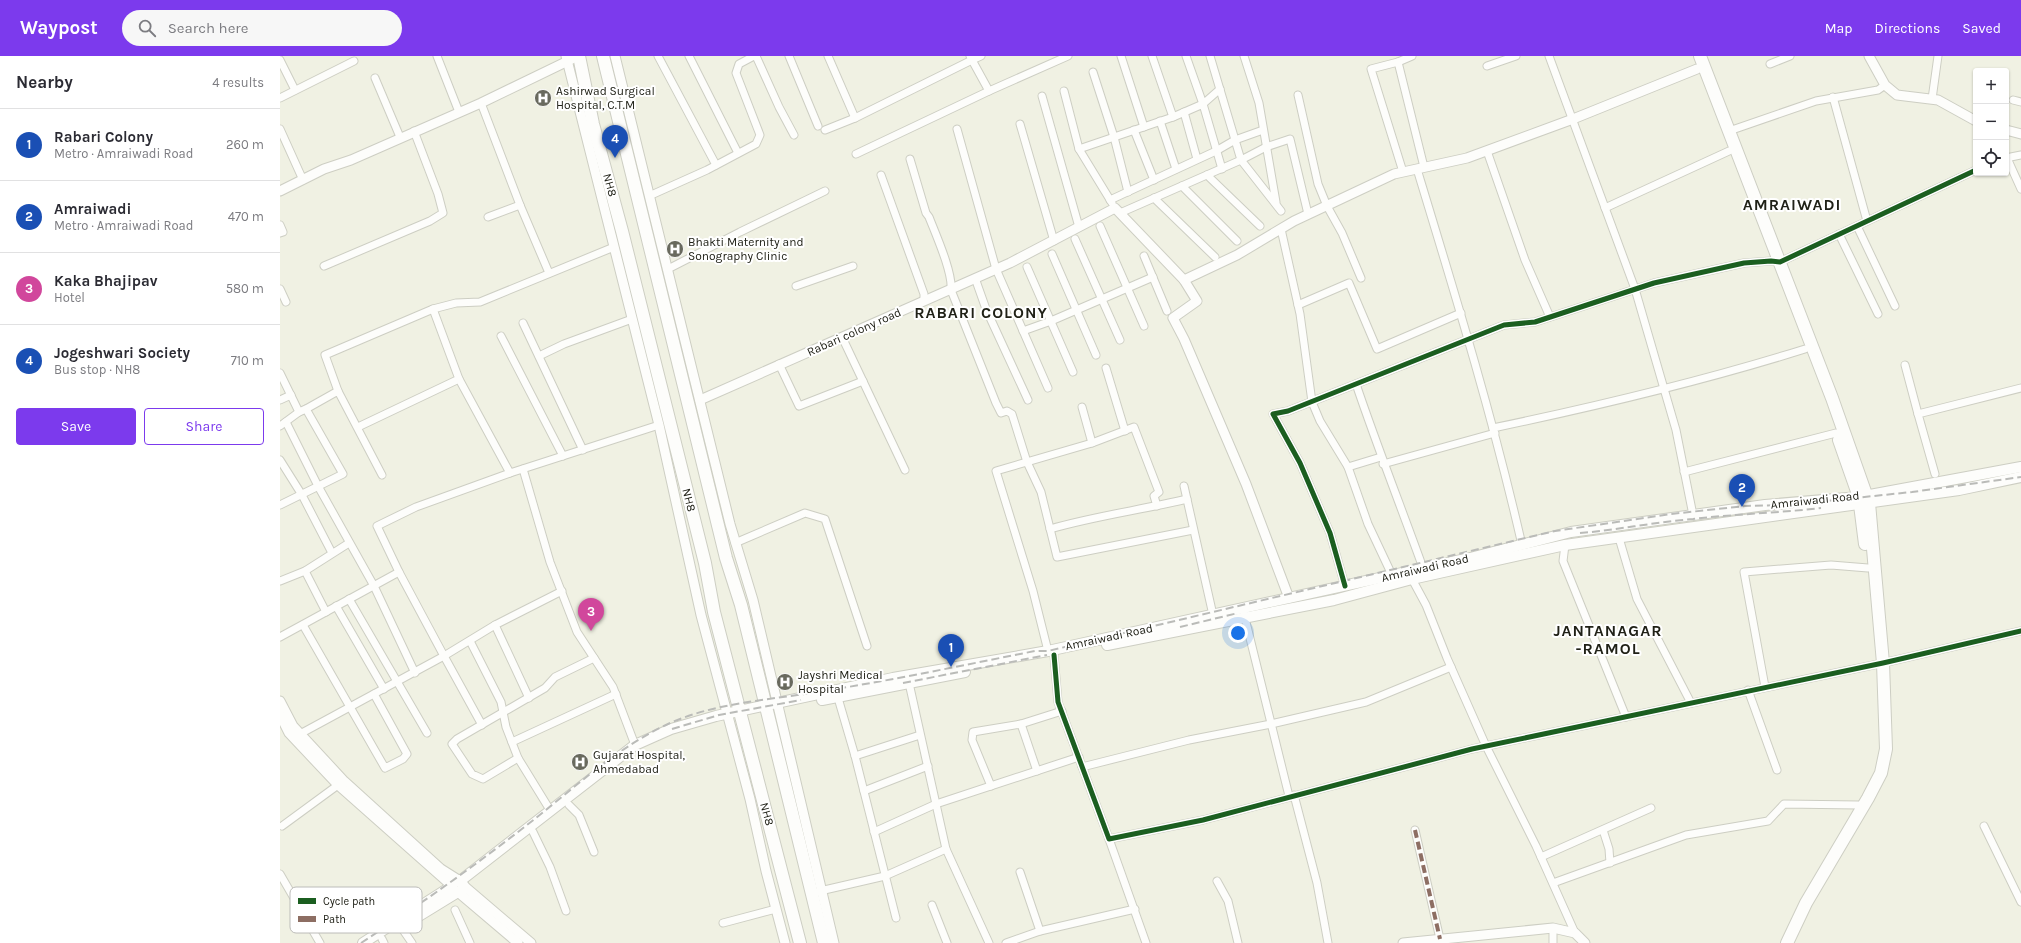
<!DOCTYPE html>
<meta charset="utf-8">
<style>
:root{--surface:#fff;--page:#f7f7f7;--text:#2b2b33;--muted:#7c7c81;--line:#e1e1e2;--accent:#7c3aed}
body{margin:0;font-family:Karla,sans-serif;background:var(--page);color:var(--text)}
.controls{position:absolute;right:12px;top:12px;display:grid;overflow:hidden;border-radius:4px;box-shadow:0 1px 3px #0004}
.controls button{width:36px;height:36px;display:grid;place-items:center;padding:0;border:0;border-bottom:1px solid var(--line);background:var(--surface);color:var(--text);font:20px sans-serif}
.you{position:absolute;left:958px;top:577px;width:14px;height:14px;margin:-10px;border:3px solid #fff;border-radius:50%;background:#1a73e8;box-shadow:0 0 0 6px #1a73e833}
.badge{display:grid;place-items:center;width:26px;height:26px;border-radius:50%;background:var(--accent);color:#fff;font-size:13px;font-weight:700}
.pin{position:absolute;translate:-50% -33px;filter:drop-shadow(0 1px 2px #0008)}
.pin::after{content:'';position:absolute;top:21px;width:14px;height:12px;background:inherit;clip-path:polygon(0 0,100% 0,50% 100%)}
.list{margin:0;padding:0;list-style:none}
h2{display:flex;justify-content:space-between;align-items:center;height:52px;margin:0;padding:0 16px;font-size:17px}
h2 small{font-size:13px;font-weight:400;color:var(--muted)}
.list li{display:grid;grid-template-columns:26px 1fr auto;gap:12px;align-items:center;box-sizing:border-box;height:72px;padding:0 16px;border-top:1px solid var(--line)}
.list b{display:block;font-size:15px;white-space:nowrap}
.list p{margin:0;font-size:13px;white-space:nowrap;color:var(--muted)}
.list em{font-size:13px;font-style:normal;color:var(--muted)}
.actions{display:flex;gap:8px;padding:12px 16px}
.actions a{flex:1;padding:9px 0;border:1px solid var(--accent);border-radius:4px;text-align:center;font-size:14px;color:var(--accent)}
.actions .main{background:var(--accent);color:#fff}
.icon{flex:none;width:22px;height:22px;fill:none;stroke:currentColor;stroke-width:2;stroke-linecap:round;stroke-linejoin:round}
.map{position:relative;flex:none;width:1741px;height:887px;overflow:hidden}
header{display:flex;align-items:center;gap:24px;box-sizing:border-box;height:56px;padding:0 20px;background:var(--accent);color:#fff}
header strong{font-size:19px}
nav{display:flex;gap:22px;margin-inline-start:auto;font-size:14px}
.search{width:280px;height:36px;background:var(--page);display:flex;align-items:center;gap:10px;box-sizing:border-box;padding:0 14px;border-radius:22px;color:var(--muted);font-size:15px}
main{display:flex}
aside{flex:1;background:var(--surface)}
.map>svg:first-child{display:block}
</style>
<header>
<strong>Waypost</strong>
<div class="search"><svg class="icon" aria-label="search" viewBox="0 0 24 24"><circle cx="10" cy="10" r="6"/><path d="M15 15l6 6"/></svg>Search here</div>
<nav><a>Map</a><a>Directions</a><a>Saved</a></nav>
</header>
<main>
<aside>
<h2>Nearby<small>4 results</small></h2>
<ul class="list">
<li><span class="badge" style="background:#1a4fb4">1</span><div><b>Rabari Colony</b><p>Metro · Amraiwadi Road</p></div><em>260 m</em></li>
<li><span class="badge" style="background:#1a4fb4">2</span><div><b>Amraiwadi</b><p>Metro · Amraiwadi Road</p></div><em>470 m</em></li>
<li><span class="badge" style="background:#d1479c">3</span><div><b>Kaka Bhajipav</b><p>Hotel</p></div><em>580 m</em></li>
<li><span class="badge" style="background:#1a4fb4">4</span><div><b>Jogeshwari Society</b><p>Bus stop · NH8</p></div><em>710 m</em></li>
</ul>
<div class="actions"><a class="main">Save</a><a>Share</a></div>
</aside>
<div class="map">
<svg width="1741" height="887" viewBox="0 0 1741 887">
<rect width="100%" height="100%" fill="#f0f1e3"/>
<g fill="none" stroke-linecap="round" stroke-linejoin="round">
<g stroke="#cdcec3" stroke-width="9">
<g id="minor">
<polyline points="157,0 179,56"/>
<polyline points="378,0 436,109"/>
<polyline points="409,0 458,97"/>
<polyline points="476,0 499,51 514,79"/>
<polyline points="509,0 538,70"/>
<polyline points="548,0 575,62"/>
<polyline points="690,0 692,4 701,0"/>
<polyline points="841,0 864,71"/>
<polyline points="906,0 923,48 940,33"/>
<polyline points="930,0 961,104 1001,155"/>
<polyline points="964,0 979,47 996,146"/>
<polyline points="1269,0 1355,233 1396,374 1413,459"/>
<polyline points="0,4 15,34"/>
<polyline points="1118,6 1132,0"/>
<polyline points="1490,8 1510,0"/>
<polyline points="1207,10 1236,0"/>
<polyline points="813,16 834,81 848,136"/>
<polyline points="95,22 120,81"/>
<polyline points="784,35 799,93 832,147"/>
<polyline points="1018,39 1038,128 1047,150 1062,177 1081,222"/>
<polyline points="762,40 799,171"/>
<polyline points="1553,41 1587,165"/>
<polyline points="0,42 74,5"/>
<polyline points="1652,43 1658,0"/>
<polyline points="1733,44 1741,46"/>
<polyline points="201,47 240,149 269,217"/>
<polyline points="904,56 917,103"/>
<polyline points="893,61 923,48 942,113"/>
<polyline points="880,65 896,113"/>
<polyline points="740,68 774,185"/>
<polyline points="0,73 23,124"/>
<polyline points="677,73 716,213 768,332"/>
<polyline points="545,74 575,62 692,4 709,35 788,0"/>
<polyline points="854,74 874,124"/>
<polyline points="1449,75 1536,45 1598,34 1605,29"/>
<polyline points="799,93 893,61 872,0"/>
<polyline points="1207,95 1245,204 1270,261"/>
<polyline points="576,98 709,35"/>
<polyline points="1726,102 1741,99"/>
<polyline points="1727,102 1741,133"/>
<path d="M 630,103 L 646,157 L 649,161 C 656,179 673,217 671,234 L 716,347 L 721,357 L 727,355 L 732,358 L 747,406 L 761,436 L 777,501 L 913,474"/>
<path d="M 1137,113 C 1175,238 1213,362 1242,489"/>
<polyline points="1123,116 1091,13 1118,6 1144,111"/>
<polyline points="601,119 644,238 644,245"/>
<polyline points="927,119 980,170"/>
<polyline points="902,130 957,185"/>
<polyline points="369,140 427,114 476,88 480,79 456,17 459,8 474,0"/>
<polyline points="874,142 935,201"/>
<polyline points="830,144 936,95 955,84 983,74"/>
<polyline points="1325,152 1449,95"/>
<polyline points="840,157 961,104 986,91 1010,83 1028,158"/>
<polyline points="208,161 240,149"/>
<polyline points="0,169 3,176 0,177"/>
<polyline points="820,170 864,270"/>
<polyline points="1577,170 1615,250"/>
<polyline points="1001,173 1020,258 1032,346 1040,365 1068,411 1101,401"/>
<polyline points="1559,178 1598,258"/>
<polyline points="795,183 840,284"/>
<polyline points="772,198 816,299"/>
<polyline points="864,200 887,255"/>
<polyline points="44,210 150,165 163,157 158,138 134,75"/>
<polyline points="747,211 793,316"/>
<polyline points="388,213 460,176 545,135"/>
<polyline points="695,222 706,253 748,344"/>
<polyline points="516,230 573,210"/>
<polyline points="0,233 6,246"/>
<polyline points="1018,249 1069,227 1097,293 1181,257"/>
<polyline points="153,253 176,247 200,246 334,191"/>
<polyline points="243,267 303,394"/>
<polyline points="743,275 771,265 873,221"/>
<polyline points="221,280 283,400"/>
<polyline points="562,281 625,414"/>
<polyline points="259,300 284,288 352,263"/>
<polyline points="499,308 519,350 583,325"/>
<polyline points="1625,309 1638,358"/>
<polyline points="826,312 845,375"/>
<polyline points="0,317 19,356 0,370"/>
<polyline points="179,323 230,417 379,369"/>
<path d="M 1076,328 C 1097,390 1121,451 1143,512"/>
<polyline points="58,335 45,299 153,253 179,323 78,371"/>
<polyline points="0,344 11,339"/>
<polyline points="802,351 812,387"/>
<polyline points="26,353 58,335 102,419"/>
<polyline points="6,366 38,430 94,530 135,617"/>
<path d="M 1213,372 C 1318,350 1423,325 1525,293"/>
<polyline points="0,404 22,439 52,497"/>
<polyline points="1103,408 1215,377"/>
<polyline points="1068,411 1088,468 1112,519"/>
<polyline points="243,413 270,506 297,576 333,631 355,689"/>
<polyline points="1404,416 1556,377"/>
<polyline points="1655,418 1638,358 1741,332"/>
<polyline points="904,430 933,559"/>
<polyline points="0,449 63,418 26,353 19,356"/>
<path d="M 770,473 C 815,460 861,454 907,443"/>
<polyline points="1339,482 1357,543 1411,647"/>
<polyline points="455,487 525,457 545,463 587,590"/>
<polyline points="1285,489 1283,505 1346,661"/>
<polyline points="25,515 46,556"/>
<polyline points="119,516 97,470 136,451 230,417"/>
<polyline points="1132,523 1146,549 1167,602 1206,690 1256,790 1295,877"/>
<polyline points="0,525 25,515 69,487"/>
<polyline points="1065,530 1050,477 1020,407 993,358 1008,355 1224,269 1255,266 1374,227 1464,207 1491,205 1500,206 1696,114"/>
<polyline points="69,543 147,677"/>
<polyline points="56,550 104,633"/>
<polyline points="964,558 1009,740"/>
<polyline points="23,569 105,712 123,703 127,698 94,638"/>
<polyline points="215,569 249,642"/>
<polyline points="0,581 119,516 164,600 20,678"/>
<polyline points="190,585 221,646 226,671 238,702 270,754"/>
<polyline points="768,595 753,535 716,415 812,387 854,371 879,436 874,440 877,450"/>
<polyline points="774,599 778,646 829,783 923,764 1192,693 1603,607 1741,575"/>
<polyline points="629,627 666,793 709,887"/>
<polyline points="1485,631 1464,516 1551,509 1588,512"/>
<polyline points="1468,634 1497,714"/>
<polyline points="558,642 575,700 616,862"/>
<polyline points="741,668 757,715"/>
<polyline points="202,669 164,600 215,569 282,535"/>
<polyline points="232,686 336,638"/>
<polyline points="575,700 640,679"/>
<polyline points="238,702 203,723 192,718 172,688 177,683 265,632 275,621 314,602"/>
<polyline points="802,711 909,684 991,668 1086,646 1171,611"/>
<polyline points="711,730 692,684 693,676 741,668 782,655"/>
<polyline points="584,735 648,710"/>
<polyline points="1014,739 1037,827 1048,887"/>
<polyline points="289,749 299,759 314,796"/>
<polyline points="2,770 58,729"/>
<polyline points="1704,770 1741,846"/>
<polyline points="1135,774 1160,883"/>
<polyline points="1323,774 1329,793 1330,807"/>
<polyline points="253,776 270,811 286,855"/>
<polyline points="594,776 656,748 799,701"/>
<polyline points="829,783 866,887"/>
<polyline points="1261,801 1371,752"/>
<polyline points="740,816 760,875"/>
<polyline points="0,818 40,887"/>
<polyline points="937,825 948,845 958,887"/>
<polyline points="1273,827 1406,779 1488,765 1504,748 1578,749"/>
<polyline points="540,835 605,820 666,793"/>
<polyline points="652,849 667,887"/>
<polyline points="175,854 190,887"/>
<polyline points="443,867 496,853"/>
<polyline points="121,871 132,887"/>
<polyline points="1273,872 1273,887"/>
<polyline points="102,883 104,887"/>
<polyline points="726,887 760,875 855,853"/>
</g>
</g>
<g stroke="#cdcec3" stroke-width="11">
<g id="tertiary">
<polyline points="286,0 379,369 421,559 470,743 486,815 505,887"/>
<polyline points="335,0 450,468 473,544 554,887"/>
<polyline points="1589,0 1605,29 1617,39 1658,44 1696,65"/>
<polyline points="1726,74 1741,78"/>
<polyline points="0,135 44,113 71,104 201,47 292,3"/>
<polyline points="904,224 957,199 1014,165 1114,118 1187,102 1293,63 1417,13"/>
<polyline points="420,344 730,207 835,152 904,224 917,245 893,262 904,283 966,428 1009,542"/>
<polyline points="0,645 13,670 63,724 161,813 180,825"/>
<polyline points="0,659 9,677 58,729 172,830"/>
<polyline points="184,830 251,887"/>
<polyline points="178,836 238,887"/>
<polyline points="1123,887 1273,872 1295,877 1305,887"/>
</g>
</g>
<g stroke="#cdcec3" stroke-width="12">
<g id="secondary">
<polyline points="827,589 1054,544 1132,523 1285,489 1679,434 1741,421"/>
<polyline points="542,644 685,616"/>
<polyline points="180,825 355,689 391,673 436,660 613,622 768,595 1190,502 1291,476 1485,449 1579,441 1741,411"/>
<polyline points="134,863 178,836"/>
<polyline points="83,887 172,830 175,825 180,825 184,830 183,833 178,836 174,835 172,830"/>
</g>
</g>
<g stroke="#cdcec3" stroke-width="14">
<g id="primary">
<polyline points="299,0 313,68 342,175 425,507 434,556 520,887"/>
<polyline points="323,0 446,502 461,549 544,887"/>
<polyline points="1420,0 1552,342 1589,447 1603,607 1606,693 1601,717 1588,742 1526,847 1507,887"/>
<polyline points="1559,384 1579,441 1585,488"/>
</g>
</g>
<use href="#minor" stroke="#fdfdfb" stroke-width="7"/>
<use href="#tertiary" stroke="#fdfdfb" stroke-width="9"/>
<use href="#secondary" stroke="#fdfdfb" stroke-width="10"/>
<use href="#primary" stroke="#fdfdfb" stroke-width="12"/>
<g stroke="#babbb8" stroke-width="2" stroke-dasharray="8 4" stroke-linecap="butt">
<path d="M 1300,477 C 1338,474 1375,466 1413,463 C 1455,458 1498,457 1541,452"/>
<polyline points="900,571 958,557"/>
<polyline points="623,627 767,599"/>
<polyline points="392,673 439,659 521,644"/>
<path d="M 81,887 C 138,850 193,811 247,769 C 292,734 336,692 388,668 C 436,646 492,644 543,635 C 614,624 684,609 755,595 L 768,595 L 1275,475 L 1391,458 L 1465,450 L 1508,449 L 1632,436 L 1741,421"/>
</g>
<polyline stroke="#8d6e63" stroke-width="4" stroke-dasharray="8 4" stroke-linecap="butt" points="1135,774 1160,883"/>
<g stroke="#fff" stroke-width="8">
<g id="cycleway">
<polyline points="1065,530 1050,477 1020,407 993,358 1008,355 1224,269 1255,266 1374,227 1464,207 1491,205 1500,206 1696,114"/>
<polyline points="774,599 778,646 829,783 923,764 1192,693 1603,607 1741,575"/>
</g>
</g>
<use href="#cycleway" stroke="#1b5e20" stroke-width="5"/>
</g>
<defs>
<g id="hospital-disc" transform="scale(0.9)"><circle r="9.5" fill="#696a5e" stroke="#fff"/><path d="M-5-5h3v3.5h4V-5h3V5h-3V1.5h-4V5h-3Z" fill="#fff"/></g>
</defs>
<g fill-rule="evenodd">
<use href="#hospital-disc" x="263" y="42"/>
<use href="#hospital-disc" x="395" y="193"/>
<use href="#hospital-disc" x="505" y="626"/>
<use href="#hospital-disc" x="300" y="706"/>
</g>
<g text-anchor="middle" dominant-baseline="central" stroke-width="4" stroke-linejoin="round" paint-order="stroke">
<g font-size="12" fill="#202117" stroke="#fff" text-anchor="start">
<text x="276" y="35">Ashirwad Surgical<tspan x="276" dy="14">Hospital, C.T.M</tspan></text>
<text x="408" y="186">Bhakti Maternity and<tspan x="408" dy="14">Sonography Clinic</tspan></text>
<text x="518" y="619">Jayshri Medical<tspan x="518" dy="14">Hospital</tspan></text>
<text x="313" y="699">Gujarat Hospital,<tspan x="313" dy="14">Ahmedabad</tspan></text>
</g>
<g font-size="12" fill="#202117" stroke="#fff">
<text transform="translate(330 129) rotate(75)">NH8</text>
<text transform="translate(574 276) rotate(-24)">Rabari colony road</text>
<text transform="translate(409 444) rotate(76)">NH8</text>
<text transform="translate(1535 444) rotate(-6)">Amraiwadi Road</text>
<text transform="translate(1145 512) rotate(-13)">Amraiwadi Road</text>
<text transform="translate(829 581) rotate(-12)">Amraiwadi Road</text>
<text transform="translate(487 758) rotate(75)">NH8</text>
</g>
<g font-size="16" font-weight="bold" letter-spacing="1" fill="#202117" stroke="#fff">
<text x="1512" y="148">AMRAIWADI</text>
<text x="701" y="256">RABARI COLONY</text>
<text x="1328" y="574">JANTANAGAR<tspan x="1328" dy="18">-RAMOL</tspan></text>
</g>
</g>
<rect x="10" y="831" width="132" height="46" rx="6" fill="#fff" stroke="#bcbcb9" stroke-width="1"/>
<rect x="18" y="842" width="18" height="6" fill="#1b5e20"/>
<rect x="18" y="860" width="18" height="6" fill="#8d6e63"/>
<g font-size="11" fill="#202117">
<text x="43" y="849">Cycle path</text>
<text x="43" y="867">Path</text>
</g>
</svg>
<div class="controls">
<button>+</button>
<button>−</button>
<button><svg class="icon" aria-label="locate" viewBox="0 0 24 24"><circle cx="12" cy="12" r="6"/><path d="M12 2v4M12 18v4M2 12h4M18 12h4"/></svg></button>
</div>
<div class="you"></div>
<div class="pin badge" style="left:671px;top:611px;background:#1a4fb4">1</div>
<div class="pin badge" style="left:1462px;top:451px;background:#1a4fb4">2</div>
<div class="pin badge" style="left:311px;top:575px;background:#d1479c">3</div>
<div class="pin badge" style="left:335px;top:102px;background:#1a4fb4">4</div>
</div>
</main>
